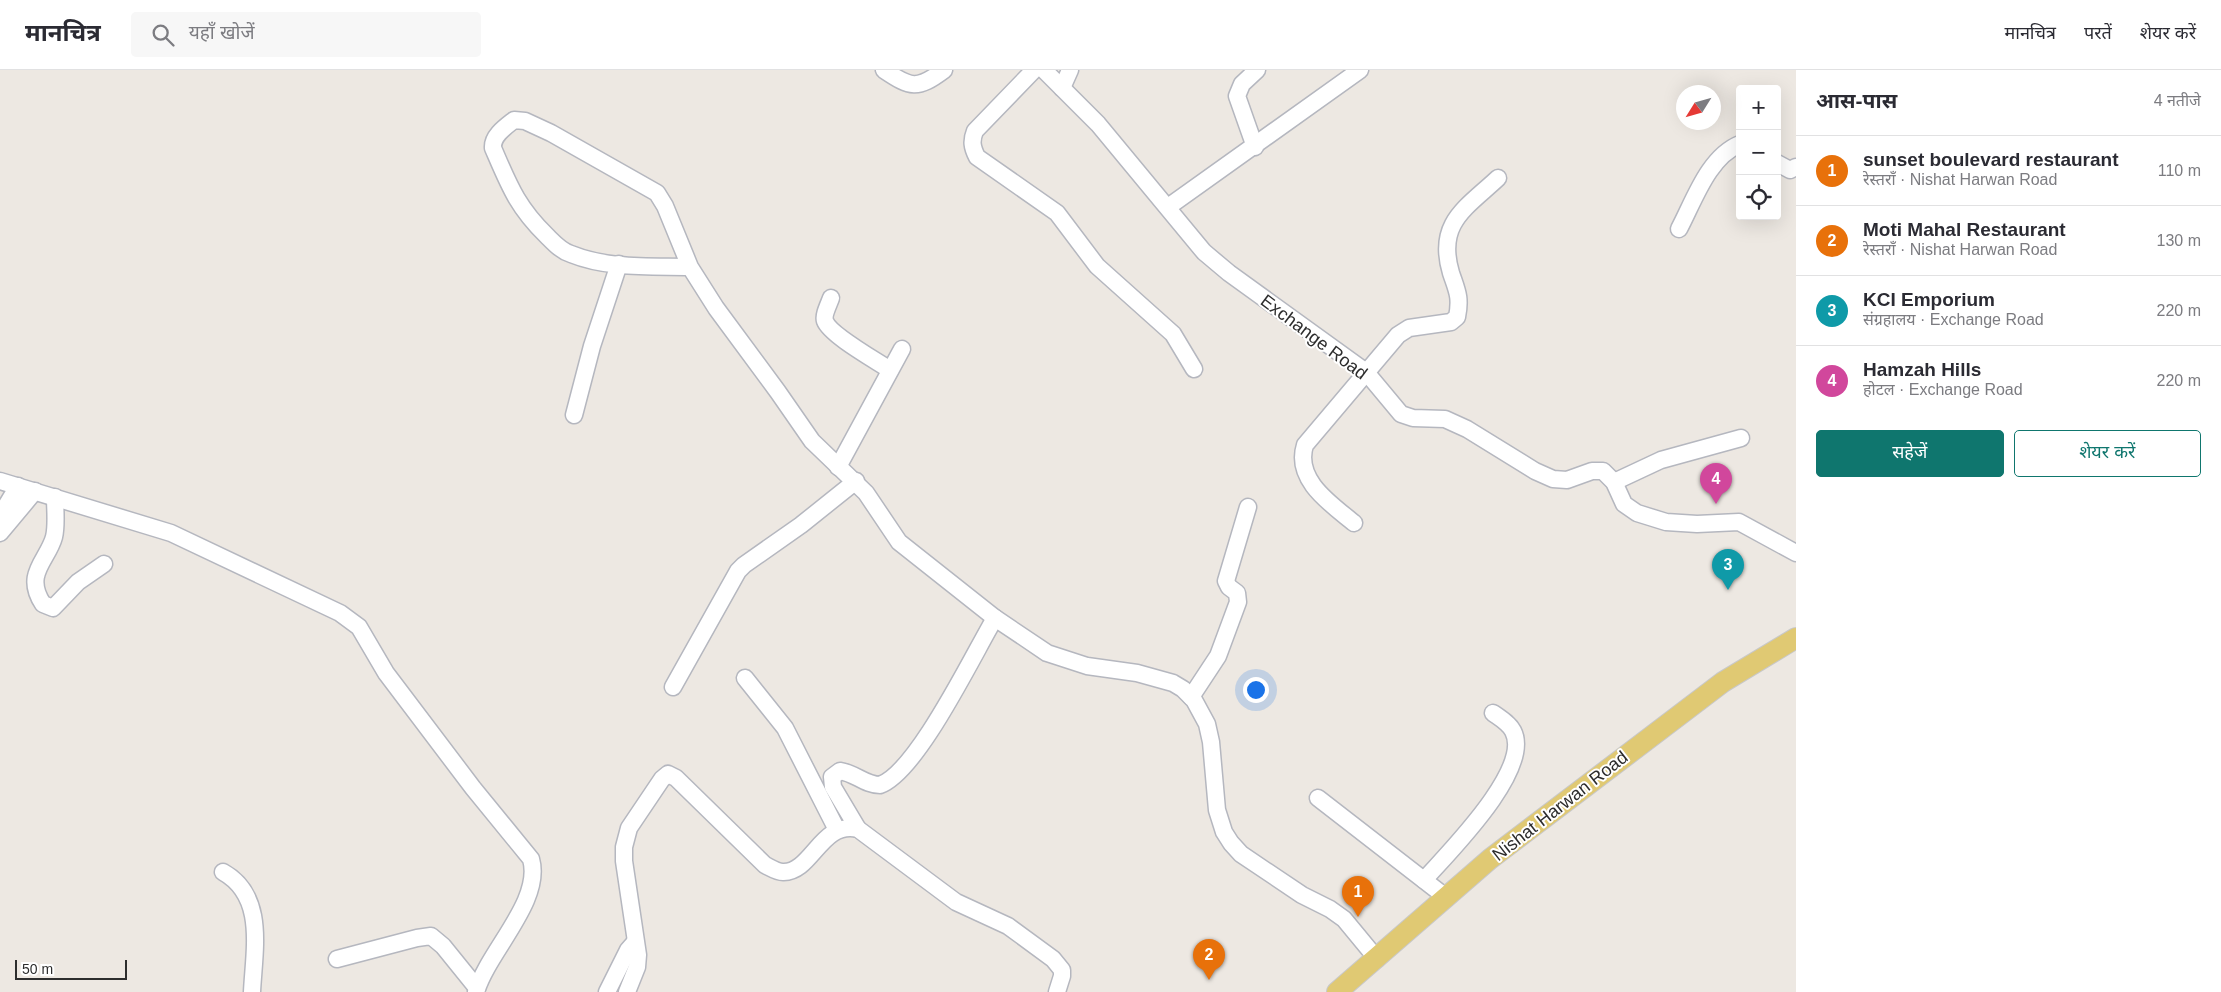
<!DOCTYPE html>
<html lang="hi">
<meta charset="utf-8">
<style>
:root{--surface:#fff;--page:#f7f7f7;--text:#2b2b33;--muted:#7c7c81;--line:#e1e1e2;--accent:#0f766e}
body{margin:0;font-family:Helvetica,"Noto Sans Devanagari",sans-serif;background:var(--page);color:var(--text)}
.controls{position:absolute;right:15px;top:15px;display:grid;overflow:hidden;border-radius:5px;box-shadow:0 5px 20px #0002}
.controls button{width:45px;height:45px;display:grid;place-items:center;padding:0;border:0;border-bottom:1px solid var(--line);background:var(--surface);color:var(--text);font:25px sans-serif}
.compass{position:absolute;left:1676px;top:15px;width:45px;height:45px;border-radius:50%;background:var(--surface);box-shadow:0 5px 20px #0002;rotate:233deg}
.scale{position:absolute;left:15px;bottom:12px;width:112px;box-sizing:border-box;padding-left:5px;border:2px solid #2d2d2d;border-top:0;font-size:14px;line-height:18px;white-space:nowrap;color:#2d2d2d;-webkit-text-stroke:4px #fff;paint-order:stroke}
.you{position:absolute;left:1255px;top:619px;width:18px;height:18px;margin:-12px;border:4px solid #fff;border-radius:50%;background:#1a73e8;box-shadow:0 0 0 8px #1a73e833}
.badge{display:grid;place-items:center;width:32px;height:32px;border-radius:50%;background:var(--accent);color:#fff;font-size:16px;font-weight:700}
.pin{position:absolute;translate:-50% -41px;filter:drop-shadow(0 1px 2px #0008)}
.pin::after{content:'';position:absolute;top:26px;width:18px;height:15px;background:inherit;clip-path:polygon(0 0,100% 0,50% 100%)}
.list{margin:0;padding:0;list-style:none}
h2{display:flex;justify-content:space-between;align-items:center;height:65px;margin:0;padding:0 20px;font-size:21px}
h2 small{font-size:16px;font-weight:400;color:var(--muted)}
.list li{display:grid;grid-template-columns:32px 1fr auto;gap:15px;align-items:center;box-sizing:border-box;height:70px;padding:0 20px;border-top:1px solid var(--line)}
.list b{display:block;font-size:19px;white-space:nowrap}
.list p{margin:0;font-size:16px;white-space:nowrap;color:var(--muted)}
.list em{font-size:16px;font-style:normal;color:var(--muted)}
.actions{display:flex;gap:10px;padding:15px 20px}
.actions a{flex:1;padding:11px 0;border:1px solid var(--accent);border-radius:5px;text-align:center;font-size:18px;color:var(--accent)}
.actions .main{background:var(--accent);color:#fff}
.icon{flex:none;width:28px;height:28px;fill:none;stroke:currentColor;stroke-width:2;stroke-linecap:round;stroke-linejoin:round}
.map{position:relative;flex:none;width:1796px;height:922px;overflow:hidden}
header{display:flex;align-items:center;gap:30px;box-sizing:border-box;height:70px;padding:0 25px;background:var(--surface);border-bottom:1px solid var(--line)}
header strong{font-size:24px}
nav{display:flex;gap:28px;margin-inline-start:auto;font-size:18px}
.search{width:350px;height:45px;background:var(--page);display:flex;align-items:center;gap:12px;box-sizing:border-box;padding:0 18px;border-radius:5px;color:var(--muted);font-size:19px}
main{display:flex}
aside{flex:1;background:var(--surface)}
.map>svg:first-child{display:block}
</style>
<header>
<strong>मानचित्र</strong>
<div class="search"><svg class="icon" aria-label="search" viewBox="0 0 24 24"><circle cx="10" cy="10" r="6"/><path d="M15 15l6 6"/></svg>यहाँ खोजें</div>
<nav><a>मानचित्र</a><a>परतें</a><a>शेयर करें</a></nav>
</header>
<main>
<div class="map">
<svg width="1796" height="922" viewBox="0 0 1796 922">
<rect width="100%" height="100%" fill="#ede8e2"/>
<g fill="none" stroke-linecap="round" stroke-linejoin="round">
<g stroke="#b5b7bf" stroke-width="19">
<g id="minor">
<path d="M 884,0 C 911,18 917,20 944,0"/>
<path d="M 1034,0 L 975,61 C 971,71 972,77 977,87 L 1057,143 L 1097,196 L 1173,264 L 1194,299"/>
<polyline points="1044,0 1098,54 1204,182 1229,203 1366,302 1401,344 1413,348 1445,349 1467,359 1535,401 1553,409 1567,410 1592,401 1603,401 1614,412 1624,434 1637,443 1666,452 1697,454 1739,452 1796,483"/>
<polyline points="1062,18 1070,0"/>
<polyline points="1255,77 1237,26 1242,14 1257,0"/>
<polyline points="1777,93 1790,100 1796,97"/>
<polyline points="1168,137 1360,0"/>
<path d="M 1679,159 C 1694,131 1708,87 1740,74"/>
<path d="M 690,197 C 651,196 608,199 571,184 C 561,181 554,173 547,166 C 517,137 509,115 493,78 C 492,66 505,57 514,50 L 525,51 L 551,63 L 657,123 L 665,136 L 690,197 L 716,238 L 778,322 L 812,371 L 866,423 L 899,472 L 995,548 L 1047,583 L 1087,596 L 1137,603 L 1173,613 L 1183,619 L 1194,630 L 1207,654 L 1211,672 L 1217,740 L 1224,762 L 1231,773 L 1241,784 L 1302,825 L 1330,839 L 1344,849 L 1377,889"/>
<path d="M 831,228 C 829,234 823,245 825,251 C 830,265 877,291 890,300"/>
<polyline points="574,345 592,276 619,194"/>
<polyline points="838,397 902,279"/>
<path d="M 0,411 L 171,463 L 340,543 L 359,557 L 386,603 L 473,718 L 531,789 C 543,831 488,881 476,922"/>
<polyline points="1614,412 1661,390 1741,368"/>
<path d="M 55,427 C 55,440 57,455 54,467 C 48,490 23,504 43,534 L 53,538 L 78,512 L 104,494"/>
<polyline points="0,446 18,416"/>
<path d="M 1354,453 C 1331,434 1294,410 1305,375 L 1398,265 L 1409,258 L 1451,252 L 1457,247 C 1461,227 1457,221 1451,203 C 1436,153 1466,138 1498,108"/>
<polyline points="0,463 35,421"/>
<polyline points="745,608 785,658 837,760"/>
<polyline points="673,617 738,501 744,495 801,455 856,411"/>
<polyline points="1191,627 1218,586 1238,532 1237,523 1229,517 1226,511 1248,437"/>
<polyline points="1318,728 1447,828"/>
<path d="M 858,759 L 833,717 L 832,707 L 840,701 C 855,703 865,715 880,715 C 917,702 973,585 995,548"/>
<path d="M 223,802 C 266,826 254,880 252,922"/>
<path d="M 1424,810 C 1448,783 1533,699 1513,661 C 1509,653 1500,648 1493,643"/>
<polyline points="337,889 417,868 431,866 443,876 477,918"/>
<polyline points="607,922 628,880 635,872"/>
<path d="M 627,922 L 637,897 L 638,885 L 624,791 L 624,777 L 629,758 L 662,709 L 668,704 L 676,708 L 765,795 C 771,798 777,802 783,802 C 812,803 821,750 858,759 L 956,832 L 1008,856 L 1053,889 L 1062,900 L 1062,906 L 1057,922"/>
</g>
</g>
<g stroke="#c8c8c8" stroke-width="22">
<polyline id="major" points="1337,922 1490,789 1723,612 1796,568"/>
</g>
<use href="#minor" stroke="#fff" stroke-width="16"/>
<use href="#major" stroke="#e0c973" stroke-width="20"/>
</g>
<g text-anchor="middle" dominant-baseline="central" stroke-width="4" stroke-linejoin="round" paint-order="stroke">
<g font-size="18" fill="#2d2d2d" stroke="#fff">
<text transform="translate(1314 267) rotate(37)">Exchange Road</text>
<text transform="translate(1560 736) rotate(-38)">Nishat Harwan Road</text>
</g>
</g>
</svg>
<div class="controls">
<button>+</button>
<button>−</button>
<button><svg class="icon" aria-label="locate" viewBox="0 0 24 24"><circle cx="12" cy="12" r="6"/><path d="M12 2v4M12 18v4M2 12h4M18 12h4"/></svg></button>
</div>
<svg class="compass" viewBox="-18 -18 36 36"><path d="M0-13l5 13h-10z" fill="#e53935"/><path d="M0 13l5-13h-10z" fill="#7c7c81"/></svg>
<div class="scale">50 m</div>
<div class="you"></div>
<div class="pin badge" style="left:1358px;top:847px;background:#e8710a">1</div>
<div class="pin badge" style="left:1209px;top:910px;background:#e8710a">2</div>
<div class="pin badge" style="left:1728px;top:520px;background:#0f9aa8">3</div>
<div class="pin badge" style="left:1716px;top:434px;background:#d1479c">4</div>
</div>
<aside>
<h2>आस-पास<small>4 नतीजे</small></h2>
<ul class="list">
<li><span class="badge" style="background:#e8710a">1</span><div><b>sunset boulevard restaurant</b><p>रेस्तराँ · Nishat Harwan Road</p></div><em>110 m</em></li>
<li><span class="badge" style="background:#e8710a">2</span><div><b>Moti Mahal Restaurant</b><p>रेस्तराँ · Nishat Harwan Road</p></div><em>130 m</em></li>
<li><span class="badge" style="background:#0f9aa8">3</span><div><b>KCI Emporium</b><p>संग्रहालय · Exchange Road</p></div><em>220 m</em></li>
<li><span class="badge" style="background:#d1479c">4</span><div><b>Hamzah Hills</b><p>होटल · Exchange Road</p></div><em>220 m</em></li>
</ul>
<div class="actions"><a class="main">सहेजें</a><a>शेयर करें</a></div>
</aside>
</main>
